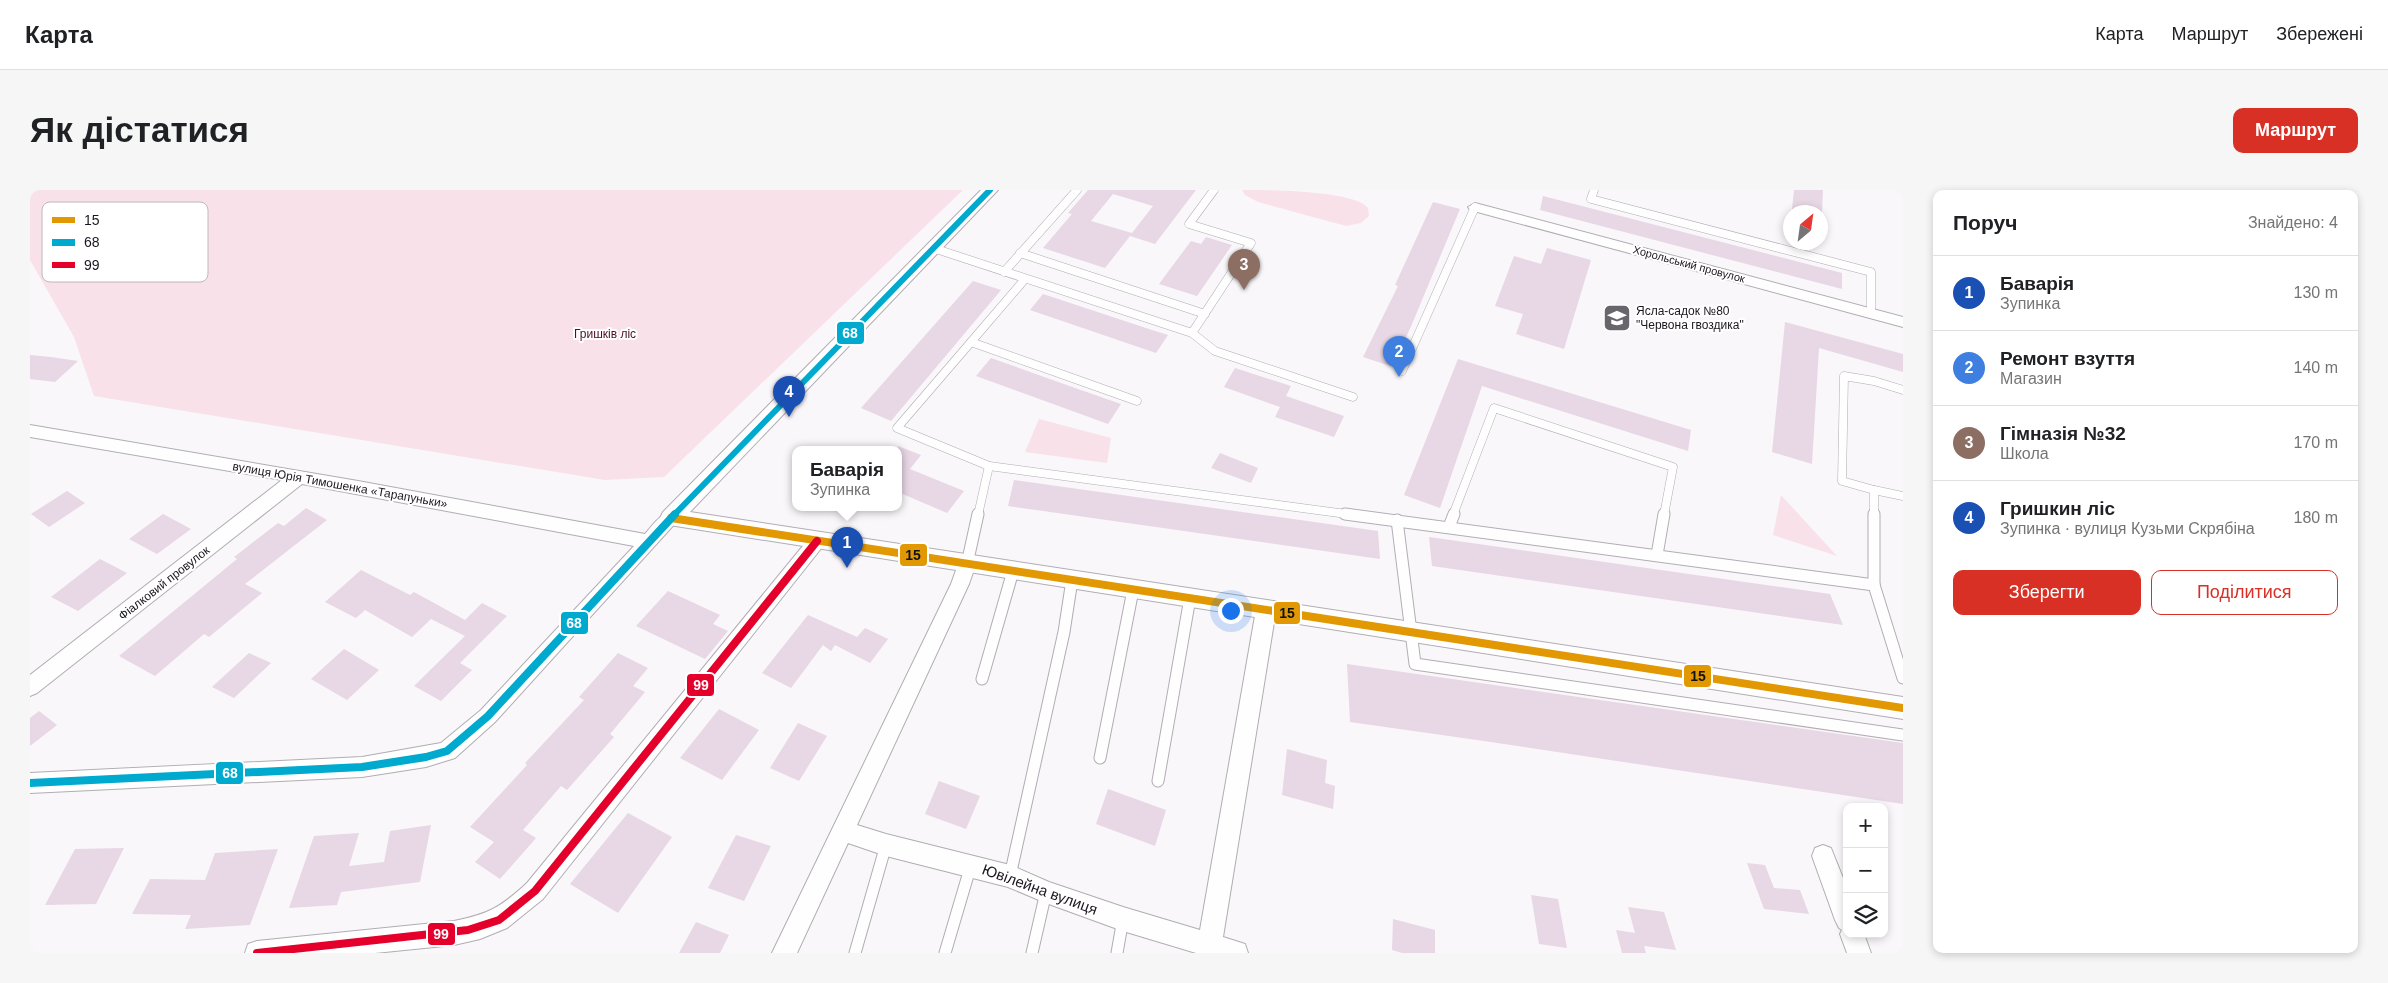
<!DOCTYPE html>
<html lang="uk">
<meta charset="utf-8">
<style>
:root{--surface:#fff;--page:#f6f6f6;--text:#202124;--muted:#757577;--line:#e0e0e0;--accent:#d93025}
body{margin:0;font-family:Helvetica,sans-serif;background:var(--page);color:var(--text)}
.controls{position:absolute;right:15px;bottom:15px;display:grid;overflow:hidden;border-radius:10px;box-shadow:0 2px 8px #0003}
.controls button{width:45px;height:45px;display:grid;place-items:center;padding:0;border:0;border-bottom:1px solid var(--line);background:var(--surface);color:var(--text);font:25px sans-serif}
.compass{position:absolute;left:1753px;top:15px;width:45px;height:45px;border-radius:50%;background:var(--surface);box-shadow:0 2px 8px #0003;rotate:29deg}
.you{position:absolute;left:1200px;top:420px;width:18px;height:18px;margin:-12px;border:4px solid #fff;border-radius:50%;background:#1a73e8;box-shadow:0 0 0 8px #1a73e833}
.badge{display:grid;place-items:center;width:32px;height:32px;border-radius:50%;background:var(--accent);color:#fff;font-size:16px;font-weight:700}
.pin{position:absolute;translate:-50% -41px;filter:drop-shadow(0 1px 2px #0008)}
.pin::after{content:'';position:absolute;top:26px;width:18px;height:15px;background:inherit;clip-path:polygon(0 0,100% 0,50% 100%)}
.popup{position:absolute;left:762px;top:256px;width:110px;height:65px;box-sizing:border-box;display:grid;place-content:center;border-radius:10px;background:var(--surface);filter:drop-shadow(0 1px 4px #0005);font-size:16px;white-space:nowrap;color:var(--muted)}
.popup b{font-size:19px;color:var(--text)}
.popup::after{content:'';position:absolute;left:50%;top:100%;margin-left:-10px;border:10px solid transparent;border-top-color:var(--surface)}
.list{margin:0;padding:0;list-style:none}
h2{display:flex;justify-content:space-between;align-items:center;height:65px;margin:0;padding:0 20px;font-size:21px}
h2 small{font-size:16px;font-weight:400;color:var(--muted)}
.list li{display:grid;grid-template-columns:32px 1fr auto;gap:15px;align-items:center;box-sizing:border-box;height:75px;padding:0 20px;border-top:1px solid var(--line)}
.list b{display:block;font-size:19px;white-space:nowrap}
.list p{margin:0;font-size:16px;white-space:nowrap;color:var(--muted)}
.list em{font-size:16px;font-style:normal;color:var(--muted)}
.actions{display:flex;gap:10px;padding:15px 20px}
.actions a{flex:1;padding:11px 0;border:1px solid var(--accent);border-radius:10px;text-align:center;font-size:18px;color:var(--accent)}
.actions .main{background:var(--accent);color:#fff}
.icon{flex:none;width:28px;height:28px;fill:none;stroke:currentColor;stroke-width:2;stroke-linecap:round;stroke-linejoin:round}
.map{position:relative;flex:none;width:1873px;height:763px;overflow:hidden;border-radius:10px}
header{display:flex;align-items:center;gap:30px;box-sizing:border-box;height:70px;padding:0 25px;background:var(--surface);border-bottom:1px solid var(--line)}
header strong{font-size:24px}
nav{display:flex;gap:28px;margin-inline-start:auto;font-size:18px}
.intro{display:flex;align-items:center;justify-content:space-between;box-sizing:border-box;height:120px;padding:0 30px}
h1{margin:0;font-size:35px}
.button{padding:12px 22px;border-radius:10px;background:var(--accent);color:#fff;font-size:18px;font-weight:700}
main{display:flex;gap:30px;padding:0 30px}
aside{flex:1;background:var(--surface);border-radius:10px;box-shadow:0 2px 8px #0003}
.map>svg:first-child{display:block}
</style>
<header>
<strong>Карта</strong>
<nav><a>Карта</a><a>Маршрут</a><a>Збережені</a></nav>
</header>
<div class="intro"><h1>Як дістатися</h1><a class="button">Маршрут</a></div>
<main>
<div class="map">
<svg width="1873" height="763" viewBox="0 0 1873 763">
<rect width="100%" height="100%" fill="#f9f7fa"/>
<g fill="#f9e1e9">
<polygon points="0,0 933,0 634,287 575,290 64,206 44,147 0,70"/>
<path d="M 1212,0 C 1239,0 1322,0 1338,18 L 1339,26 L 1331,33 L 1316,36 L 1228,12 L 1215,5 Z"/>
<polygon points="1009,229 1081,248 1077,273 995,262"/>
<polygon points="1751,305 1807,366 1743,345"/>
</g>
<g fill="#e8d7e5" fill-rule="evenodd">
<path d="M 1058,0 L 1166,0 L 1125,54 L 1100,46 L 1075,78 L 1013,58 L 1042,24 L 1038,23 ZM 1083,4 L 1123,16 L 1102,43 L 1061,31 Z"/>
<polygon points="1764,0 1793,0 1792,22 1776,22 1762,19"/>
<polygon points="1513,6 1812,83 1812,99 1510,20"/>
<polygon points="1403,12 1430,19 1382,134 1363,177 1333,167 1368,96 1365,95"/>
<polygon points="1176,47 1202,55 1167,106 1129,94 1161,51 1171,54"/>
<polygon points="1517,58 1561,70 1534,159 1486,144 1493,124 1465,116 1484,66 1511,74"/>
<polygon points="943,91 971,100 861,231 831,218"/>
<polygon points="1013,104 1122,140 1138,145 1126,163 1000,120"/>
<polygon points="1755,132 1873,164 1873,182 1789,158 1782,274 1742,262"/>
<polygon points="0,165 21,167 48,171 25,192 0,189"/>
<polygon points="961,168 1048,199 1091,214 1078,234 946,186"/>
<polygon points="1428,169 1661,240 1658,261 1452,196 1410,318 1374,305"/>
<polygon points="1205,178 1261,196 1256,206 1314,226 1304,247 1245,227 1250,217 1194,197"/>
<polygon points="868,256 891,265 880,279 934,301 917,323 868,302"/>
<polygon points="1190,263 1228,278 1221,293 1181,278"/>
<polygon points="984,290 1348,341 1350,369 978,316"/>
<polygon points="37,301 55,313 19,337 1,324"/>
<polygon points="276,318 297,330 215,394 232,403 179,447 174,444 125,486 89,466 207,369 204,367 248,333 254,336"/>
<polygon points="133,324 161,339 127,364 99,349"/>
<polygon points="1399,347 1800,404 1813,435 1402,376"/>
<polygon points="70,369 97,383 48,421 21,407"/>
<polygon points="331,380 380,405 384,402 435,430 452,413 477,426 430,473 442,480 411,511 384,496 435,446 401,429 382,447 335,420 326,428 295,412"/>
<polygon points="638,401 690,425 683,434 698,441 675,469 606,436"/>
<polygon points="778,425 827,447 835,438 858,449 840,473 805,455 801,461 793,455 761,498 732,483"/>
<polygon points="314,459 349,480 317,510 281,489"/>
<polygon points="219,463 241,473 204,508 182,497"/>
<polygon points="588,463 618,478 603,496 615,502 580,544 584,547 537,600 531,596 493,640 506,648 470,689 445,672 464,652 440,637 497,575 495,573 554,510 549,507"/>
<polygon points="1317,474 1873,553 1873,614 1447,550 1320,532"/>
<polygon points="689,519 729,540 692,590 650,568"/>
<polygon points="9,521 27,535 0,556 0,528"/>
<polygon points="768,533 797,546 769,591 740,578"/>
<polygon points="1257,559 1297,570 1295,593 1305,596 1303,619 1252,605"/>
<polygon points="909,591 950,606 936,639 895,624"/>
<polygon points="1078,599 1136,620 1125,656 1066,634"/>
<polygon points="598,623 642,647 588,723 540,694"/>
<polygon points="401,635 390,692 311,702 307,715 259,718 284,646 329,643 319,676 354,672 360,641"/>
<polygon points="706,645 741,656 714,711 678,698"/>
<polygon points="94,658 66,714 15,715 45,659"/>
<polygon points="248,659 220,735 155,739 161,725 102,724 120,689 175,690 185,663"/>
<polygon points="1717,673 1735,675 1744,698 1770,700 1779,724 1734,719"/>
<polygon points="1501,705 1528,709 1537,758 1509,754"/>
<polygon points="1598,717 1634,722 1646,760 1614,756 1616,763 1592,763 1586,740 1605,743"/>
<polygon points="1363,729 1405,740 1405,763 1372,763 1362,760"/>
<polygon points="666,732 699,745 690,763 649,763"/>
</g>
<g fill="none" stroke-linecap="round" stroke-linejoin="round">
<g stroke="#b1adb3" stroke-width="9">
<g id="service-far1">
<polyline points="1564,0 1561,9 1841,82 1841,123"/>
<polyline points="903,58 1162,143 1185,161 1323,207"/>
<polyline points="990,63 1175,124"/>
<polyline points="974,82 1047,0"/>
<polyline points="995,89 941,152 1107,211"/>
<polyline points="1162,143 1221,53 1159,34 1184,0"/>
<polyline points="941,152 867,238 959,276 948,325"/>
<polyline points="1372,181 1445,17"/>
<polyline points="959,276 1324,325"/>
<polyline points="1844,300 1873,306"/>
<polyline points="1423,325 1464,218 1643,277 1634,325"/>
<polyline points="1844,325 1844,300 1812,291 1814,186 1844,191 1873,200"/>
</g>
</g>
<g stroke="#b1adb3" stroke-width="13">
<g id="service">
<polyline points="1315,324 1844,395 1873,488"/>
<polyline points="1844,324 1844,395"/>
<polyline points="1367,330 1385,474 1873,545"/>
<polyline points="1419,337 1424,324"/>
<polyline points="1627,365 1634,324"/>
<polyline points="937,374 948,324"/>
<polyline points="952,489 983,381"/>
<polyline points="1070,568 1103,400"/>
<polyline points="1128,591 1160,408"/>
<polyline points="980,686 1034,442 1042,390"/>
<polyline points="825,763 856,655"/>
<polyline points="915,763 941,675"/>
<polyline points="1002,763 1016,702"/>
<polyline points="1087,763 1093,729"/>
</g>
</g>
<g stroke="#b1adb3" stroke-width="2">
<g id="minor">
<polygon points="1445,13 1873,127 1873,137 1440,20 1438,17"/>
<path d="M 0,235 L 328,291 L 615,344 C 624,334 633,319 647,323 L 650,328 L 465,532 L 425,568 L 396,577 L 332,587 L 0,603 L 0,583 L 332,567 L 411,553 L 451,520 L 604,356 L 272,294 L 7,503 L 0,506 L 0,485 L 252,290 L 0,247 Z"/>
<path d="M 787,344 L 793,346 L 796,351 L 793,356 L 513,709 L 477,738 L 450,749 L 424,755 L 345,763 L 215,763 L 218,754 L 227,751 L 424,731 C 459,724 471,717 497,693 L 781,346 Z"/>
<polygon points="937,367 944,369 946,374 939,394 827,635 856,644 980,675 1019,692 1093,717 1170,740 1226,420 1229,414 1236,412 1243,414 1246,420 1193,747 1215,754 1218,763 1166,763 1093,741 1016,713 978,697 856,666 818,653 767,763 742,763 921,394 930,369"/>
<polygon points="1793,655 1801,658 1817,698 1817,744 1834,744 1841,763 1817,763 1810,744 1812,740 1809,738 1805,730 1782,666 1785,658"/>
</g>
</g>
<g stroke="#b1adb3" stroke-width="2">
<polygon id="tertiary" points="951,0 968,0 660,322 1873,507 1873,529 633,334 630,328 633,322"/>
</g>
<use href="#service-far1" stroke="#fefefe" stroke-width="8"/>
<use href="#service" stroke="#fefefe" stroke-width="11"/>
<use href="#minor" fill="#fefefe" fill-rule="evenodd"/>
<use href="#tertiary" fill="#fefefe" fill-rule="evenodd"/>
<g stroke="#fff" stroke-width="12">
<polyline id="bus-1" points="641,328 1873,518"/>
</g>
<g stroke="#fff" stroke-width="9">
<polyline id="bus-2-far1" points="644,325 960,0"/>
</g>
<g stroke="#fff" stroke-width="12">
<polyline id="bus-2" points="0,593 332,577 396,567 417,561 458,526 645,324"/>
</g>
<g stroke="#fff" stroke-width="12">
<polyline id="bus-3" points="227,763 438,740 469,730 505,701 787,351"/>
</g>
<use href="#bus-1" stroke="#e19803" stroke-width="8"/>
<use href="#bus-2-far1" stroke="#00a9ce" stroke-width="6"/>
<use href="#bus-2" stroke="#00a9ce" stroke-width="8"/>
<use href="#bus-3" stroke="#e4002b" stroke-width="8"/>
</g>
<defs>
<g id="school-square" transform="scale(1.4375)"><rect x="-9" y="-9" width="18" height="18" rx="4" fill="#6a656c" stroke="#fff"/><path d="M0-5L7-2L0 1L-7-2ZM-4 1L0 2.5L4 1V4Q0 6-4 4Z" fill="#fff"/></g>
</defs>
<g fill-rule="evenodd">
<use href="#school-square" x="1587" y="128"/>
</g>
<g text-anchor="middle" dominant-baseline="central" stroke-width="4" stroke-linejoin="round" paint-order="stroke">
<g font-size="11" fill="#1d1620" stroke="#fff">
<text transform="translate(1659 74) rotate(15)">Хорольський провулок</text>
</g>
<g font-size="12" fill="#1d1620" stroke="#fff" text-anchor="start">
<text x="1606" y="121">Ясла-садок №80<tspan x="1606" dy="14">"Червона гвоздика"</tspan></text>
</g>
<g font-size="12" fill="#4d0f29" stroke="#fff">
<text x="575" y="144">Гришків ліс</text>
</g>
<g font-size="12" fill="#1d1620" stroke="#fff">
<text transform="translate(310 295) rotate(10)">вулиця Юрія Тимошенка «Тарапуньки»</text>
<text transform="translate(134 393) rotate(-38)">Фіалковий провулок</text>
</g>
<g font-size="15" fill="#1d1620" stroke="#fff">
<text transform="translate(1010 699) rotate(20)">Ювілейна вулиця</text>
</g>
</g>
<rect x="12" y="12" width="166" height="80" rx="8" fill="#fff" stroke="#bbb9bc" stroke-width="1"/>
<rect x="22" y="27" width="23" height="6" fill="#e19803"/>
<rect x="22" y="49" width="23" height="7" fill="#00a9ce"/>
<rect x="22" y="72" width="23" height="6" fill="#e4002b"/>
<g font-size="14" fill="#1d1620">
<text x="54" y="35">15</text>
<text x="54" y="57">68</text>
<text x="54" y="80">99</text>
</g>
<g stroke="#fff" stroke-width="2">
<rect x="806" y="131" width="29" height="24" rx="5" fill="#00a9ce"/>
<rect x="869" y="353" width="29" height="24" rx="5" fill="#e19803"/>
<rect x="1243" y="411" width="28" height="24" rx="5" fill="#e19803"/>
<rect x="530" y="421" width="29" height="24" rx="5" fill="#00a9ce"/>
<rect x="1653" y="474" width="29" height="24" rx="5" fill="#e19803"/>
<rect x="656" y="483" width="29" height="24" rx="5" fill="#e4002b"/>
<rect x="185" y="571" width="29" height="24" rx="5" fill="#00a9ce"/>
<rect x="397" y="732" width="29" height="24" rx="5" fill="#e4002b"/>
</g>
<g font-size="14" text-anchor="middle" font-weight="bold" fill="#fff">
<text x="820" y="148">68</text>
<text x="544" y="438">68</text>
<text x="671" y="500">99</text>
<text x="200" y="588">68</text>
<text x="411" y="749">99</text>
</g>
<g font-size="14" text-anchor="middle" font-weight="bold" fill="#111">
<text x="883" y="370">15</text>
<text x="1257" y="428">15</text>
<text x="1668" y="491">15</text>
</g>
</svg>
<div class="controls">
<button>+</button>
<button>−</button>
<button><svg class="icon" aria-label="layers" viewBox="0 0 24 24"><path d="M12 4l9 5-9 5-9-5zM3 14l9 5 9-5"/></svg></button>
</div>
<svg class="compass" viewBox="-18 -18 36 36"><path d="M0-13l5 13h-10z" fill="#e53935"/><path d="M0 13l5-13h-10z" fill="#757577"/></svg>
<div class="you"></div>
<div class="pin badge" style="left:817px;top:378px;background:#1a4fb4">1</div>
<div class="popup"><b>Баварія</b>Зупинка</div>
<div class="pin badge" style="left:1369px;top:187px;background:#3f7fe0">2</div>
<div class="pin badge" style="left:1214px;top:100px;background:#8d6e63">3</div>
<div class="pin badge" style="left:759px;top:227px;background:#1a4fb4">4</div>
</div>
<aside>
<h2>Поруч<small>Знайдено: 4</small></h2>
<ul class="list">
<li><span class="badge" style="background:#1a4fb4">1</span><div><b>Баварія</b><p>Зупинка</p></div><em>130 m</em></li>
<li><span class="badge" style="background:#3f7fe0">2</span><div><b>Ремонт взуття</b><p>Магазин</p></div><em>140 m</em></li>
<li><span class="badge" style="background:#8d6e63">3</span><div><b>Гімназія №32</b><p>Школа</p></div><em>170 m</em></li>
<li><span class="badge" style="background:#1a4fb4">4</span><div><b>Гришкин ліс</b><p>Зупинка · вулиця Кузьми Скрябіна</p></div><em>180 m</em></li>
</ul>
<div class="actions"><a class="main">Зберегти</a><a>Поділитися</a></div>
</aside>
</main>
